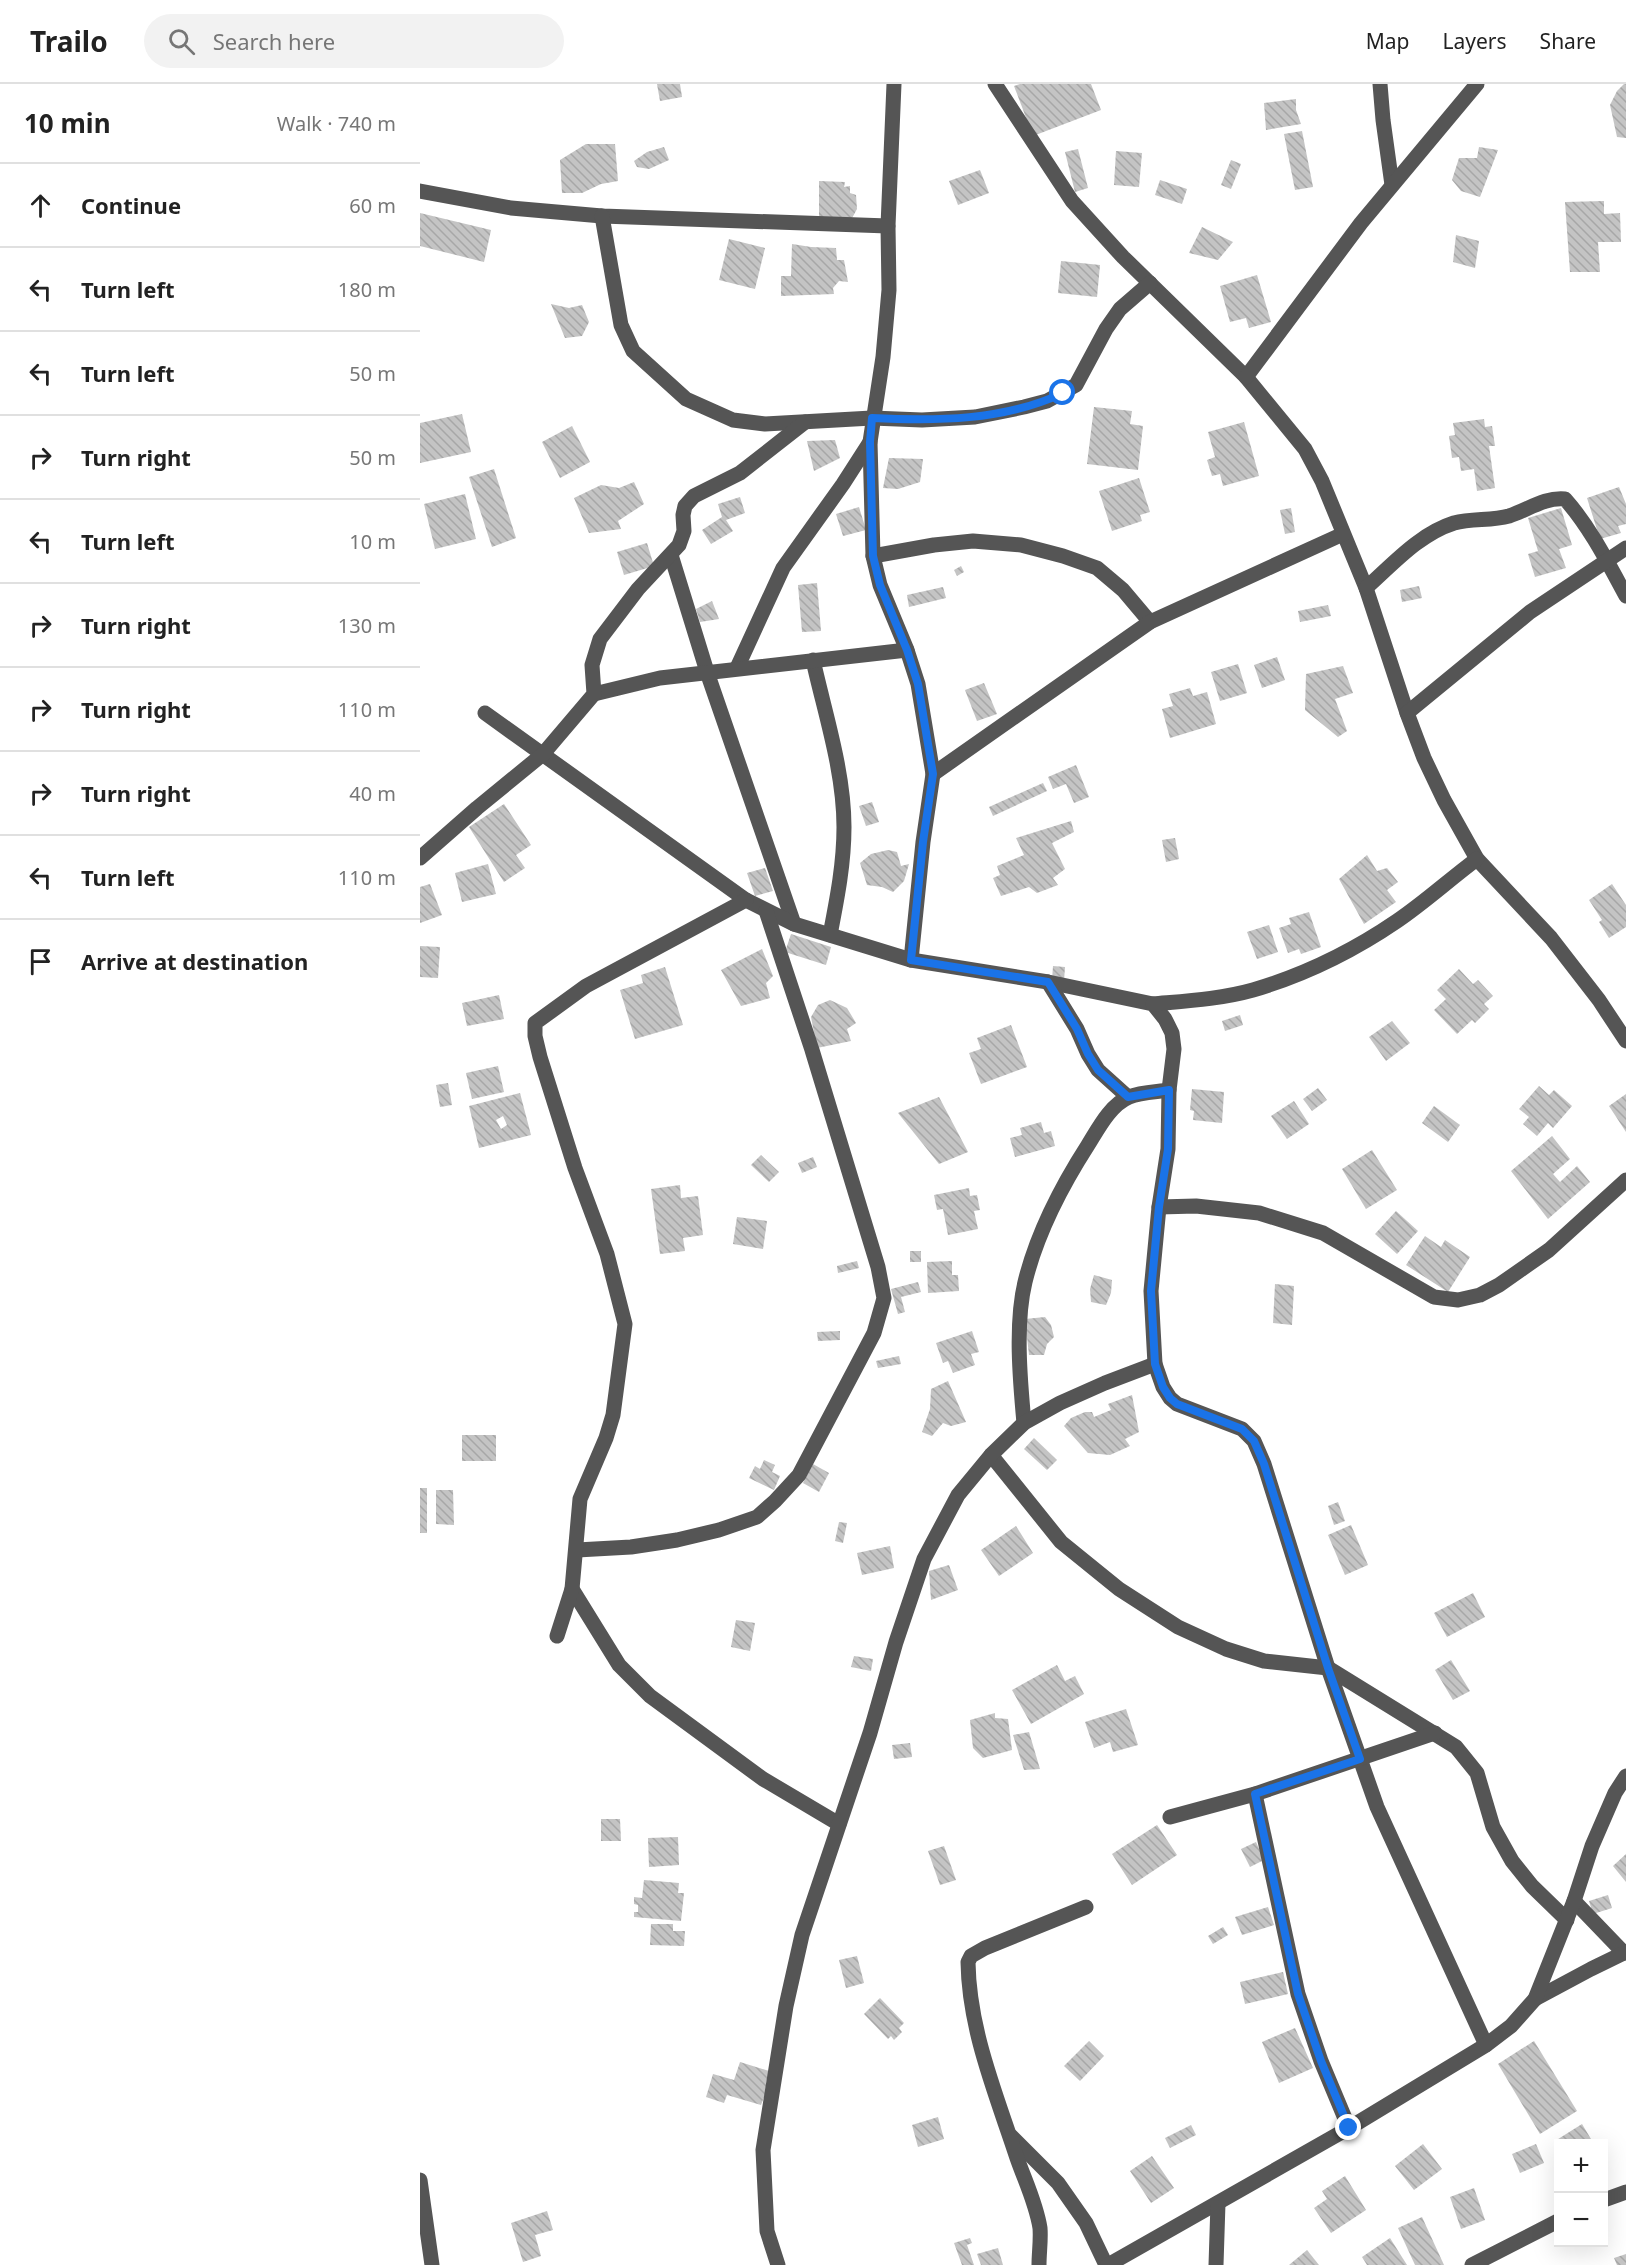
<!DOCTYPE html>
<meta charset="utf-8">
<style>
:root{--surface:#fff;--page:#f2f2f2;--text:#222;--muted:#767676;--line:#e0e0e0}
body{margin:0;font-family:"Noto Sans",sans-serif;background:var(--page);color:var(--text)}
.controls{position:absolute;right:18px;bottom:18px;display:grid;overflow:hidden;border-radius:0px;box-shadow:0 6px 24px #0002}
.controls button{width:54px;height:54px;display:grid;place-items:center;padding:0;border:0;border-bottom:2px solid var(--line);background:var(--surface);color:var(--text);font:30px sans-serif}
.stop{position:absolute;width:18px;height:18px;margin:-14px;border:4px solid #1a73e8;border-radius:50%;background:#fff}
.stop.end{background:#1a73e8;border-color:#fff;box-shadow:0 2px 6px #0008}
.list{margin:0;padding:0;list-style:none}
h2{display:flex;justify-content:space-between;align-items:center;height:78px;margin:0;padding:0 24px;font-size:26px}
h2 small{font-size:20px;font-weight:400;color:var(--muted)}
.list li{display:grid;grid-template-columns:39px 1fr auto;gap:18px;align-items:center;box-sizing:border-box;height:84px;padding:0 24px;border-top:2px solid var(--line)}
.list b{display:block;font-size:22px;white-space:nowrap}
.list em{font-size:20px;font-style:normal;color:var(--muted)}
.icon{flex:none;width:33px;height:33px;fill:none;stroke:currentColor;stroke-width:2;stroke-linecap:round;stroke-linejoin:round}
.map{position:relative;flex:none;width:1206px;height:2181px;overflow:hidden}
header{display:flex;align-items:center;gap:36px;box-sizing:border-box;height:84px;padding:0 30px;background:var(--surface);border-bottom:2px solid var(--line)}
header strong{font-size:28px}
nav{display:flex;gap:33px;margin-inline-start:auto;font-size:21px}
.search{width:420px;height:54px;background:var(--page);display:flex;align-items:center;gap:15px;box-sizing:border-box;padding:0 21px;border-radius:33px;color:var(--muted);font-size:22px}
main{display:flex}
aside{flex:1;background:var(--surface)}
.map>svg:first-child{display:block}
</style>
<header>
<strong>Trailo</strong>
<div class="search"><svg class="icon" aria-label="search" viewBox="0 0 24 24"><circle cx="10" cy="10" r="6"/><path d="M15 15l6 6"/></svg>Search here</div>
<nav><a>Map</a><a>Layers</a><a>Share</a></nav>
</header>
<main>
<aside>
<h2>10 min<small>Walk · 740 m</small></h2>
<ul class="list">
<li><svg class="icon" aria-label="ahead" viewBox="0 0 24 24"><path d="M12 20V5M6 11l6-6 6 6"/></svg><div><b>Continue</b></div><em>60 m</em></li>
<li><svg class="icon" aria-label="left" viewBox="0 0 24 24"><path d="M17 20v-9H6M10 6l-5 5 5 5"/></svg><div><b>Turn left</b></div><em>180 m</em></li>
<li><svg class="icon" aria-label="left" viewBox="0 0 24 24"><path d="M17 20v-9H6M10 6l-5 5 5 5"/></svg><div><b>Turn left</b></div><em>50 m</em></li>
<li><svg class="icon" aria-label="right" viewBox="0 0 24 24"><path d="M7 20v-9h11M14 6l5 5-5 5"/></svg><div><b>Turn right</b></div><em>50 m</em></li>
<li><svg class="icon" aria-label="left" viewBox="0 0 24 24"><path d="M17 20v-9H6M10 6l-5 5 5 5"/></svg><div><b>Turn left</b></div><em>10 m</em></li>
<li><svg class="icon" aria-label="right" viewBox="0 0 24 24"><path d="M7 20v-9h11M14 6l5 5-5 5"/></svg><div><b>Turn right</b></div><em>130 m</em></li>
<li><svg class="icon" aria-label="right" viewBox="0 0 24 24"><path d="M7 20v-9h11M14 6l5 5-5 5"/></svg><div><b>Turn right</b></div><em>110 m</em></li>
<li><svg class="icon" aria-label="right" viewBox="0 0 24 24"><path d="M7 20v-9h11M14 6l5 5-5 5"/></svg><div><b>Turn right</b></div><em>40 m</em></li>
<li><svg class="icon" aria-label="left" viewBox="0 0 24 24"><path d="M17 20v-9H6M10 6l-5 5 5 5"/></svg><div><b>Turn left</b></div><em>110 m</em></li>
<li><svg class="icon" aria-label="arrive" viewBox="0 0 24 24"><path d="M6 21V4h12l-3 4 3 4H6"/></svg><div><b>Arrive at destination</b></div></li>
</ul>
</aside>
<div class="map">
<svg width="1206" height="2181" viewBox="0 0 1206 2181">
<defs>
<pattern id="building-back-hatch" width="6" height="6" patternUnits="userSpaceOnUse" patternTransform="scale(1.5)"><rect width="6" height="6" fill="#c4c4c4"/><path d="M-1 5l2 2M0 0l6 6M5-1l2 2" fill="none" stroke="#a7a7a7"/></pattern>
</defs>
<rect width="100%" height="100%" fill="#fff"/>
<g fill="url(#building-back-hatch)" fill-rule="evenodd">
<polygon points="237,0 260,0 262,13 240,17"/>
<polygon points="600,0 671,0 681,26 613,52 594,2"/>
<polygon points="1204,0 1206,0 1206,54 1197,53 1190,21 1197,7"/>
<polygon points="876,15 876,26 881,40 846,46 844,19"/>
<polygon points="882,47 893,103 875,106 864,50"/>
<polygon points="166,60 195,60 198,97 181,100 162,109 142,109 140,76"/>
<polygon points="244,63 249,76 229,85 217,83 214,77 227,68"/>
<polygon points="1059,63 1078,66 1060,113 1041,107 1032,96 1039,74 1057,74"/>
<polygon points="658,65 668,104 655,108 645,68"/>
<polygon points="696,67 722,69 719,103 694,101"/>
<polygon points="811,76 821,80 811,105 801,101"/>
<polygon points="560,86 569,109 538,121 529,97"/>
<polygon points="740,96 767,105 762,120 735,111"/>
<polygon points="399,97 425,98 424,103 430,102 430,109 436,111 437,125 431,136 399,138"/>
<polygon points="1184,117 1184,130 1200,129 1201,158 1178,158 1180,188 1150,188 1145,118"/>
<polygon points="0,129 71,146 64,178 0,162"/>
<polygon points="782,143 813,158 798,176 769,169"/>
<polygon points="1036,151 1059,157 1055,184 1033,178"/>
<polygon points="309,155 345,164 335,205 299,196"/>
<polygon points="372,160 391,163 416,164 417,176 424,176 428,198 419,197 413,204 414,210 361,212 361,192 371,192"/>
<polygon points="641,177 680,181 677,213 638,209"/>
<polygon points="837,191 851,238 829,244 826,234 810,238 800,202"/>
<polygon points="131,220 149,224 162,221 169,238 162,252 145,254"/>
<polygon points="674,323 712,327 710,340 723,342 718,386 667,380"/>
<polygon points="42,330 51,368 0,379 0,339"/>
<polygon points="1064,335 1065,343 1072,342 1075,362 1069,362 1075,404 1057,407 1054,385 1041,387 1039,373 1032,374 1029,352 1035,351 1033,339"/>
<polygon points="824,338 839,392 803,402 800,390 792,392 787,376 795,373 788,348"/>
<polygon points="152,342 170,378 140,394 122,358"/>
<polygon points="415,356 420,374 394,387 387,357"/>
<polygon points="469,374 503,375 500,398 478,405 463,404"/>
<polygon points="74,385 96,454 72,463 49,393"/>
<polygon points="719,394 730,428 720,431 722,437 692,447 679,407"/>
<polygon points="214,398 224,420 198,437 201,445 169,449 154,414 181,401 199,404"/>
<polygon points="1199,403 1206,420 1206,440 1198,442 1201,449 1180,455 1167,414"/>
<polygon points="45,410 56,455 15,465 4,420"/>
<polygon points="320,413 325,429 306,436 313,447 291,460 282,446 302,433 298,420"/>
<polygon points="439,423 446,446 423,452 416,430"/>
<polygon points="871,424 875,448 865,450 860,426"/>
<polygon points="1141,424 1152,461 1139,465 1146,484 1115,493 1108,470 1118,467 1108,434"/>
<polygon points="227,459 234,482 204,491 197,468"/>
<polygon points="541,482 544,488 537,492 534,486"/>
<polygon points="397,499 401,547 382,548 378,501"/>
<polygon points="999,502 1002,514 982,518 980,506"/>
<polygon points="523,503 526,514 489,523 487,511"/>
<polygon points="292,517 299,535 280,538 276,525"/>
<polygon points="908,521 911,532 880,538 878,527"/>
<polygon points="857,573 865,596 842,604 834,581"/>
<polygon points="818,580 827,609 800,617 791,588"/>
<polygon points="923,582 933,609 915,615 927,647 918,653 885,626 886,590"/>
<polygon points="564,599 577,630 557,637 545,606"/>
<polygon points="770,604 773,612 787,608 796,640 750,654 742,625 753,622 749,610"/>
<polygon points="656,681 669,713 654,719 646,700 633,705 628,693"/>
<polygon points="623,699 627,707 573,732 569,723"/>
<polygon points="452,718 459,738 446,742 439,722"/>
<polygon points="84,720 111,761 96,771 105,784 84,798 49,743"/>
<polygon points="651,737 654,748 632,759 645,785 633,794 638,801 617,809 609,803 581,812 573,794 580,791 577,782 604,771 596,754"/>
<polygon points="755,754 759,775 746,778 742,756"/>
<polygon points="468,766 477,768 481,782 489,780 484,797 473,808 462,803 447,801 440,779 451,770"/>
<polygon points="947,771 957,787 967,784 978,798 967,806 976,818 944,840 919,795"/>
<polygon points="68,780 76,810 42,818 35,789"/>
<polygon points="345,784 353,807 335,812 327,789"/>
<polygon points="10,800 22,831 0,839 0,803"/>
<polygon points="1192,800 1206,821 1206,843 1189,854 1179,838 1182,836 1169,816"/>
<polygon points="889,828 901,863 881,870 879,865 868,869 859,844 871,840 869,834"/>
<polygon points="849,841 858,868 837,875 827,848"/>
<polygon points="371,850 411,863 406,881 365,868"/>
<polygon points="0,862 20,863 18,894 0,893"/>
<polygon points="342,865 353,892 346,899 350,914 321,922 301,886"/>
<polygon points="633,882 645,883 644,897 632,896"/>
<polygon points="245,883 263,941 215,955 200,906 223,899 221,891"/>
<polygon points="1039,885 1053,900 1058,896 1073,912 1064,920 1069,925 1055,939 1052,936 1037,950 1014,926 1026,915 1017,906"/>
<polygon points="79,911 84,935 47,942 42,919"/>
<polygon points="410,916 427,924 436,939 427,945 431,957 397,964 391,933 398,921"/>
<polygon points="820,931 823,941 805,947 802,937"/>
<polygon points="972,937 990,959 966,977 949,953"/>
<polygon points="591,941 607,983 561,1000 549,969 561,965 557,954"/>
<polygon points="78,982 84,1008 52,1015 46,989"/>
<polygon points="28,999 32,1021 20,1023 16,1001"/>
<polygon points="1119,1002 1129,1011 1134,1006 1152,1022 1133,1044 1128,1039 1117,1052 1103,1040 1109,1033 1099,1025"/>
<polygon points="898,1004 907,1016 892,1027 883,1015"/>
<polygon points="772,1005 804,1008 802,1039 773,1036 774,1027 770,1026"/>
<path d="M 100,1009 L 111,1051 L 59,1064 L 49,1022 ZM 83,1032 L 87,1041 L 81,1045 L 76,1036 Z"/>
<polygon points="1206,1010 1206,1048 1189,1022"/>
<polygon points="519,1013 548,1068 519,1080 478,1029"/>
<polygon points="874,1017 889,1040 867,1055 851,1032"/>
<polygon points="1014,1022 1040,1041 1028,1058 1002,1039"/>
<polygon points="621,1038 624,1049 631,1047 635,1062 595,1073 590,1054 602,1051 600,1044"/>
<polygon points="1132,1052 1150,1075 1133,1090 1140,1098 1157,1082 1170,1098 1128,1135 1091,1087"/>
<polygon points="952,1066 977,1106 946,1125 922,1085"/>
<polygon points="341,1071 359,1088 349,1098 331,1081"/>
<polygon points="393,1073 397,1083 382,1089 378,1079"/>
<polygon points="260,1101 261,1114 278,1112 283,1151 263,1154 265,1167 240,1170 231,1105"/>
<polygon points="549,1104 550,1112 557,1111 560,1126 554,1127 558,1145 528,1151 523,1125 517,1126 514,1111"/>
<polygon points="976,1127 998,1147 977,1170 955,1150"/>
<polygon points="317,1133 347,1137 343,1165 313,1160"/>
<polygon points="1005,1152 1021,1163 1025,1156 1050,1173 1028,1208 986,1181"/>
<rect x="490" y="1167" width="11" height="11"/>
<polygon points="437,1177 439,1184 418,1189 417,1182"/>
<polygon points="532,1177 532,1191 538,1191 539,1207 508,1209 507,1178"/>
<polygon points="674,1191 692,1196 691,1209 686,1221 671,1218 670,1205"/>
<polygon points="498,1198 501,1208 481,1213 485,1228 478,1230 471,1205"/>
<polygon points="855,1200 874,1202 872,1241 853,1239"/>
<polygon points="625,1233 631,1241 634,1253 627,1260 624,1271 609,1271 605,1235"/>
<polygon points="420,1247 420,1256 398,1257 397,1248"/>
<polygon points="552,1247 559,1268 551,1270 555,1281 533,1289 528,1277 523,1279 516,1259"/>
<polygon points="479,1272 481,1280 458,1284 456,1277"/>
<polygon points="528,1297 546,1338 531,1342 523,1339 512,1352 502,1348 510,1325 511,1305"/>
<polygon points="712,1311 719,1348 705,1355 710,1362 690,1371 668,1369 644,1342 651,1334 665,1328 672,1328 674,1333 691,1326 688,1320"/>
<rect x="42" y="1351" width="34" height="26"/>
<polygon points="614,1354 637,1376 627,1386 604,1365"/>
<polygon points="344,1376 355,1381 352,1388 360,1392 354,1406 329,1394 335,1382 340,1385"/>
<polygon points="393,1380 409,1389 399,1408 383,1399"/>
<rect x="0" y="1404" width="7" height="45"/>
<polygon points="16,1406 33,1406 34,1441 16,1440"/>
<polygon points="918,1418 925,1437 914,1441 908,1422"/>
<polygon points="419,1438 427,1439 423,1459 415,1457"/>
<polygon points="931,1441 948,1481 925,1491 908,1451"/>
<polygon points="596,1442 613,1469 579,1492 561,1466"/>
<polygon points="470,1462 474,1484 442,1491 437,1469"/>
<polygon points="529,1481 538,1506 511,1516 509,1487"/>
<polygon points="1053,1509 1065,1533 1027,1553 1014,1529"/>
<polygon points="316,1536 335,1539 330,1567 311,1563"/>
<polygon points="434,1572 453,1575 451,1587 431,1583"/>
<polygon points="1031,1576 1050,1607 1033,1616 1015,1586"/>
<polygon points="637,1581 645,1597 655,1592 664,1610 611,1640 592,1606"/>
<polygon points="706,1625 718,1661 693,1668 690,1658 674,1664 665,1638"/>
<polygon points="575,1629 575,1634 588,1635 592,1666 563,1674 553,1664 550,1636"/>
<polygon points="609,1648 620,1685 604,1686 593,1651"/>
<polygon points="490,1659 492,1673 474,1675 472,1661"/>
<polygon points="181,1735 200,1735 201,1757 181,1757"/>
<polygon points="737,1741 757,1771 712,1801 692,1770"/>
<polygon points="258,1753 259,1781 229,1783 228,1754"/>
<polygon points="836,1758 844,1776 830,1783 821,1765"/>
<polygon points="524,1762 536,1796 520,1801 508,1767"/>
<polygon points="1206,1770 1206,1798 1193,1782"/>
<polygon points="224,1796 259,1799 258,1809 264,1809 261,1837 214,1833 214,1828 218,1828 218,1821 214,1820 214,1813 222,1814"/>
<polygon points="1188,1811 1192,1824 1173,1830 1169,1817"/>
<polygon points="848,1823 854,1841 822,1851 815,1833"/>
<polygon points="231,1840 253,1840 253,1847 265,1847 264,1862 230,1861"/>
<polygon points="803,1843 808,1851 793,1860 788,1852"/>
<polygon points="437,1872 444,1899 426,1904 419,1876"/>
<polygon points="863,1888 868,1910 825,1920 820,1898"/>
<polygon points="460,1914 484,1939 479,1944 482,1948 474,1956 471,1952 468,1955 444,1930"/>
<polygon points="875,1944 893,1984 859,1999 842,1958"/>
<polygon points="669,1957 684,1972 660,1997 644,1982"/>
<polygon points="1114,1957 1157,2027 1120,2050 1078,1980"/>
<polygon points="320,1978 349,1987 346,2000 353,2003 346,2008 341,2021 307,2011 304,2019 286,2013 293,1990 314,1996"/>
<polygon points="518,2033 524,2055 498,2063 492,2041"/>
<polygon points="1162,2040 1174,2060 1138,2060 1138,2063 1135,2057"/>
<polygon points="771,2041 776,2051 750,2064 745,2054"/>
<polygon points="1003,2060 1022,2085 994,2106 975,2082"/>
<polygon points="1116,2060 1124,2079 1100,2089 1092,2070"/>
<polygon points="732,2072 754,2104 731,2119 710,2087"/>
<polygon points="925,2092 946,2126 911,2149 894,2124 907,2115 902,2107"/>
<polygon points="1054,2104 1065,2136 1041,2145 1030,2113"/>
<polygon points="127,2127 133,2146 115,2151 121,2172 103,2178 91,2139"/>
<polygon points="1002,2133 1024,2181 995,2181 978,2144"/>
<polygon points="550,2154 552,2159 547,2161 554,2181 542,2181 534,2159"/>
<polygon points="970,2154 987,2181 947,2181 942,2173"/>
<polygon points="578,2164 583,2181 561,2181 557,2170"/>
<polygon points="887,2166 899,2181 869,2181"/>
<polygon points="1206,2170 1206,2181 1197,2181 1194,2174"/>
</g>
<g fill="none" stroke-linecap="round" stroke-linejoin="round">
<g stroke="#555" stroke-width="15">
<polyline points="474,0 468,142 469,206 463,273 450,358 453,472 460,501 487,566 498,600 513,690 503,758 491,876"/>
<polyline points="575,0 652,117 703,173 826,293 885,365 902,397 946,504 987,629 1004,674 1024,716 1057,775 1131,854 1179,916 1206,957"/>
<polyline points="960,0 963,36 972,101"/>
<polyline points="0,107 91,124 182,132 468,142"/>
<polyline points="182,132 201,241 213,267 266,315 313,336 345,340 452,334 502,336 555,333 604,323 627,317 656,301 686,245 700,225 730,199"/>
<polyline points="826,293 941,139 1057,0"/>
<polyline points="251,471 288,591 374,840"/>
<polyline points="453,472 514,461 553,457 601,461 643,472 677,484 703,506 730,538"/>
<path d="M 946,504 C 972,481 999,450 1034,439 C 1052,434 1071,437 1089,432 C 1108,426 1124,413 1145,415 C 1170,443 1188,479 1206,512"/>
<path d="M 393,576 C 405,630 424,687 424,743 C 424,780 417,815 410,851"/>
<polyline points="317,584 363,484 423,400 450,358"/>
<polyline points="174,610 240,594 487,566"/>
<polyline points="65,629 326,816 374,840 491,876 628,898 733,920 745,935 752,949 754,965 749,1006 748,1065 739,1123 731,1207 735,1280 743,1303 750,1314 757,1320 822,1345 834,1357 844,1380 908,1584 957,1723 1066,1961"/>
<polyline points="987,629 1110,528 1206,464"/>
<polyline points="513,690 730,538 923,450"/>
<polyline points="0,774 57,724 123,670 174,610 172,581 180,555 218,505 259,461 264,447 263,431 265,422 274,412 320,389 385,338"/>
<polyline points="628,898 657,945 668,970 678,986 708,1013"/>
<path d="M 733,920 C 766,917 801,915 833,906 C 884,891 933,867 977,837 C 1005,818 1030,795 1057,775"/>
<polyline points="739,1123 776,1122 839,1129 903,1149 1014,1213 1038,1216 1060,1211 1079,1201 1129,1166 1206,1096"/>
<path d="M 604,1339 C 600,1296 595,1239 605,1198 C 617,1149 641,1103 668,1061 C 678,1045 690,1021 709,1013 C 721,1008 737,1008 749,1006"/>
<polyline points="571,1371 641,1458 699,1505 758,1543 806,1565 844,1577 908,1584 1036,1663 1057,1689 1073,1743 1092,1777 1112,1802 1147,1836"/>
<polyline points="157,1466 211,1463 257,1456 299,1446 337,1433 355,1417 379,1391 454,1249 464,1214 458,1183 392,966 346,827"/>
<polyline points="152,1505 199,1581 230,1612 343,1695 419,1740"/>
<polyline points="137,1552 152,1505 160,1415 186,1354 193,1331 205,1240 187,1170 155,1084 120,973 115,952 115,939 166,902 326,816"/>
<polyline points="835,1710 878,1910 901,1977 929,2044"/>
<polyline points="750,1733 835,1710 1015,1649"/>
<polyline points="1154,1817 1204,1869"/>
<polyline points="1115,1915 1171,1885 1206,1868"/>
<polyline points="591,2052 638,2099 666,2139 686,2181"/>
<polyline points="0,2096 12,2181"/>
<polyline points="1184,2116 1206,2108"/>
<polyline points="358,2181 347,2147 343,2066 366,1922 382,1851 450,1649 476,1558 504,1475 538,1411 571,1371 604,1339 640,1319 685,1299 735,1280"/>
<path d="M 619,2181 C 619,2169 621,2156 620,2144 C 616,2119 605,2097 597,2074 C 576,2010 549,1946 548,1878 L 551,1872 L 565,1864 L 666,1823"/>
<polyline points="688,2181 929,2044 1066,1961 1091,1942 1115,1915 1154,1817 1172,1762 1195,1709 1206,1692"/>
<polyline points="796,2181 798,2119"/>
<polyline points="1052,2181 1138,2137"/>
</g>
</g>
<g fill="none" stroke-linecap="round" stroke-linejoin="round">
<path stroke="#1a73e8" stroke-width="8" d="M 643,309 C 584,337 516,337 452,334 L 450,358 L 453,472 L 460,501 L 487,566 L 498,600 L 513,690 L 503,758 L 491,876 L 628,898 L 657,945 L 668,970 L 678,986 L 708,1013 L 749,1006 L 748,1065 L 739,1123 L 731,1207 L 735,1280 L 743,1303 L 750,1314 L 757,1320 L 822,1345 L 834,1357 L 844,1380 L 908,1584 L 940,1675 L 835,1710 L 878,1910 L 901,1977 L 929,2044"/>
</g>
</svg>
<div class="controls">
<button>+</button>
<button>−</button>
</div>
<div class="stop" style="left:643px;top:309px"></div>
<div class="stop end" style="left:929px;top:2044px"></div>
</div>
</main>
